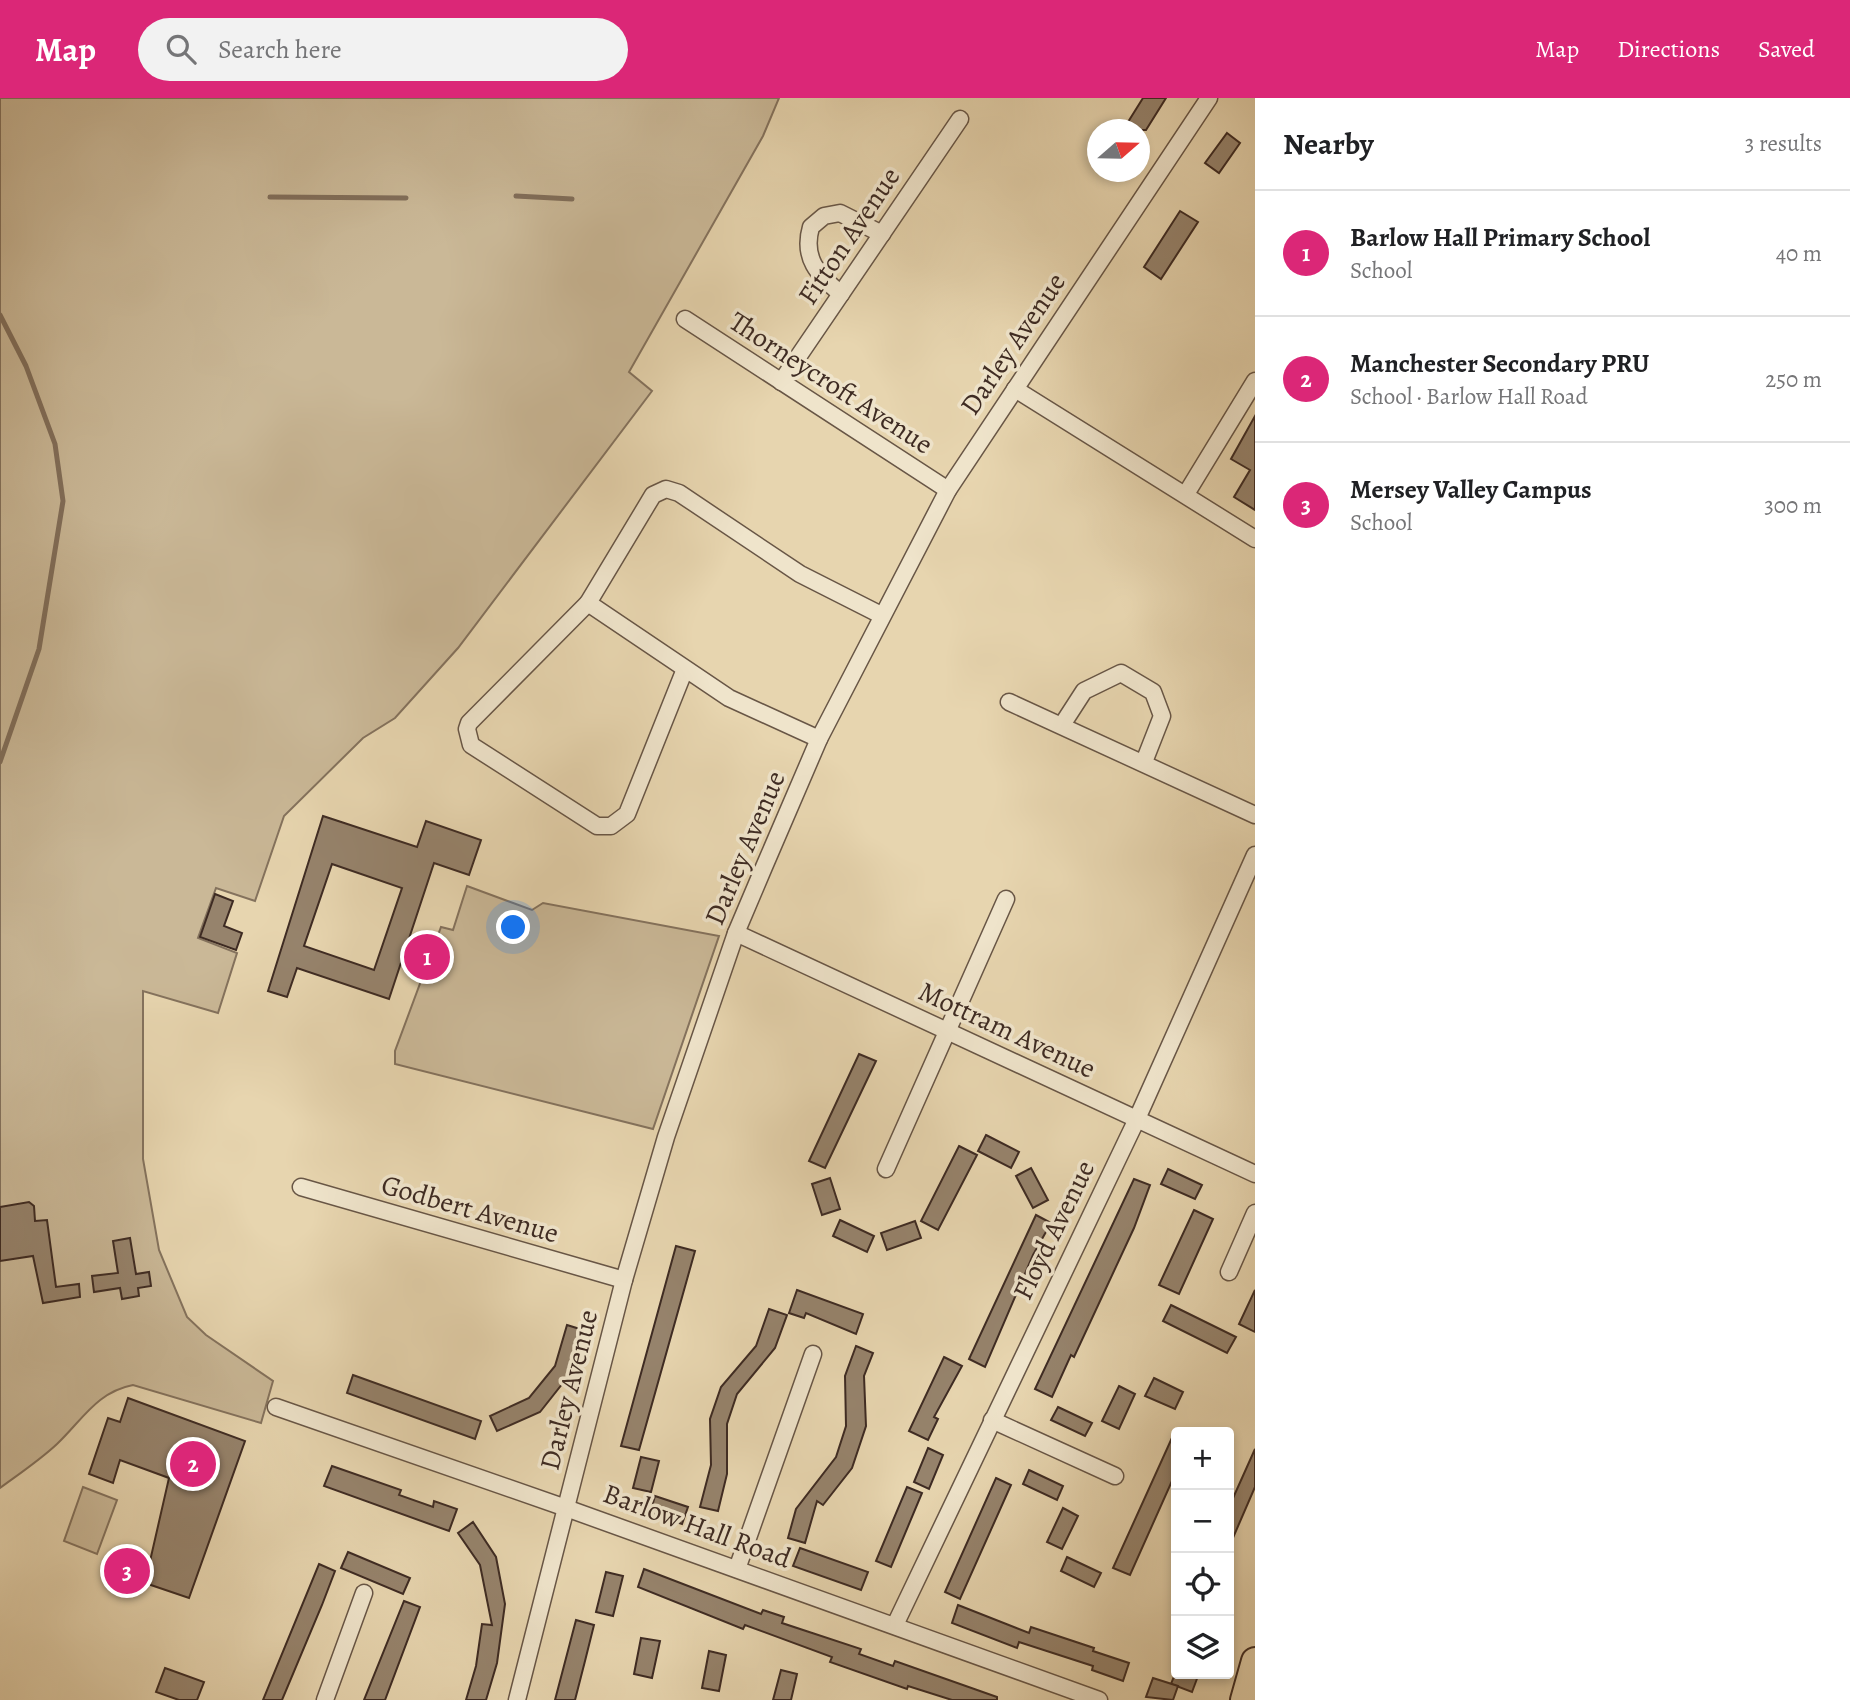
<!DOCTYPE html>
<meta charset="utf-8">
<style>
:root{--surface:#fff;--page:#f2f2f2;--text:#202124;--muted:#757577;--line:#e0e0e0;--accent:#db2777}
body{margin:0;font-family:Alegreya,serif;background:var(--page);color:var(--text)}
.controls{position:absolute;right:21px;bottom:21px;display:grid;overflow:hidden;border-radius:7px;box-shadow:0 4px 10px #0003}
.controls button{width:63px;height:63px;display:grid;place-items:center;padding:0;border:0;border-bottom:2px solid var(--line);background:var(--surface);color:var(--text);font:35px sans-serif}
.compass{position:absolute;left:1087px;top:21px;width:63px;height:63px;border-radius:50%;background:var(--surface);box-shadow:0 4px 10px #0003;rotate:70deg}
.you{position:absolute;left:514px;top:830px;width:24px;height:24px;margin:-18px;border:5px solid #fff;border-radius:50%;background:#1a73e8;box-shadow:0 0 0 10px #1a73e833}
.badge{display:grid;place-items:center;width:46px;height:46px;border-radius:50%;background:var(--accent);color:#fff;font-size:23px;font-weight:700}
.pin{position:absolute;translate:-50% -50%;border:4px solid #fff;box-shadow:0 2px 7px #0006}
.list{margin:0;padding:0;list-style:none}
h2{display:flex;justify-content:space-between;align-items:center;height:91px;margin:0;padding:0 28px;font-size:30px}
h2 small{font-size:23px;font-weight:400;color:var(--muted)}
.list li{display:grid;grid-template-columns:46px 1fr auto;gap:21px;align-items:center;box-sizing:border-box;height:126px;padding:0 28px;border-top:2px solid var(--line)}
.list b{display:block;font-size:26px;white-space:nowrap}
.list p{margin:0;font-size:23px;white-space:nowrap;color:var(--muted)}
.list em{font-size:23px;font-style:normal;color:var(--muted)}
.icon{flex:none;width:38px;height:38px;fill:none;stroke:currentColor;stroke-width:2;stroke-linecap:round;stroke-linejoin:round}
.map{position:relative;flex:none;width:1255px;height:1602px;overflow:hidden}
header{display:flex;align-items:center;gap:42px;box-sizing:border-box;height:98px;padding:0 35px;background:var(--accent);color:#fff}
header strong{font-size:33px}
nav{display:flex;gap:38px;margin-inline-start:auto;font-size:24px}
.search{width:490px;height:63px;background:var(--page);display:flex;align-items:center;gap:18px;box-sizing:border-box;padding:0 24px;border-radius:38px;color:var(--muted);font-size:26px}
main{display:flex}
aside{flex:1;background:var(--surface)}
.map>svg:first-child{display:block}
</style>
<header>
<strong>Map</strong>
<div class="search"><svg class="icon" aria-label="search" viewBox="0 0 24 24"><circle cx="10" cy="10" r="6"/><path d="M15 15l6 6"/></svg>Search here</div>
<nav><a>Map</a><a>Directions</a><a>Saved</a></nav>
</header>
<main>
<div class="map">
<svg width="1255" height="1602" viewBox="0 0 1255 1602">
<rect width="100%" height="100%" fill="#e7d5af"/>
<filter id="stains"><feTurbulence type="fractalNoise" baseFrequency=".00286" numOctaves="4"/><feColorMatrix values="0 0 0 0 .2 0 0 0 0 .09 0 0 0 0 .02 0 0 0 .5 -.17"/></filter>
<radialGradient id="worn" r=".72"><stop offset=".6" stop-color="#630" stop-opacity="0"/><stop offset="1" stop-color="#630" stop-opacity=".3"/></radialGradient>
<g fill="#cab897" stroke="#84725d" stroke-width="2">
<path d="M 0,0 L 779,0 L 763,38 L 629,274 L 652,293 L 458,550 L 395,620 L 363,640 L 284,718 L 255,803 L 216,790 L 198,840 L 237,855 L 218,915 L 143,893 L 143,1061 L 159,1152 L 187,1219 L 206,1237 L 273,1283 L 261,1325 L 133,1287 C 97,1294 83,1321 57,1346 C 40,1362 19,1376 0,1390 Z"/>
<polygon points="467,788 532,812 543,805 719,838 653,1031 395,966 395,953 441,829 453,832"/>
<polygon points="83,1389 117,1402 97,1456 64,1443"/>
</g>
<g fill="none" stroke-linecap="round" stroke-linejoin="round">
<g stroke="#816e5a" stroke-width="5">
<polyline points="516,98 572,101"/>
<polyline points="270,99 406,100"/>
<polyline points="0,217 26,268 55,346 63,403 39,551 0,664"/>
</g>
</g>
<g fill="#96836c" stroke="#3e2b23" stroke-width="2" fill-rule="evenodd">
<polygon points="1143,0 1166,0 1146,32 1123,32"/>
<polygon points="1227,35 1240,45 1219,75 1205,65"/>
<polygon points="1180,113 1198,124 1161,181 1144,169"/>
<polygon points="1255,318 1255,412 1234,399 1250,372 1231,361"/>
<path d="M 323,718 L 417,749 L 426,723 L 481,742 L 469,777 L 434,765 L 389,901 L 297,870 L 287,899 L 268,893 ZM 332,766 L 402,790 L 374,872 L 304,848 Z"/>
<polygon points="215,796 233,803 224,828 242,835 236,852 200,839"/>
<polygon points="859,956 876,963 825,1070 809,1063"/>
<polygon points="986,1037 1019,1054 1011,1070 978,1053"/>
<polygon points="959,1048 977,1057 938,1132 921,1123"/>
<polygon points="1031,1070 1048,1102 1033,1110 1016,1078"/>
<polygon points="1168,1071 1202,1087 1195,1101 1161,1086"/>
<polygon points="830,1080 840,1111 822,1117 812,1086"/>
<polygon points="1134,1081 1150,1087 1134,1130 1074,1259 1071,1257 1052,1299 1035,1291"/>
<polygon points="29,1104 34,1108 35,1123 47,1122 56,1189 79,1186 80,1199 43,1205 33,1158 0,1163 0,1109"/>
<polygon points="1194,1112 1213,1121 1179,1196 1159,1187"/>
<polygon points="1036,1117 1051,1125 1033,1157 985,1269 969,1261"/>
<polygon points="840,1122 874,1138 867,1154 833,1138"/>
<polygon points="915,1123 921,1140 887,1152 881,1135"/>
<polygon points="130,1140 136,1176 149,1174 151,1188 138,1190 139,1198 122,1201 120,1190 94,1194 92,1178 118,1175 113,1143"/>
<polygon points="676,1148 695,1153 639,1352 621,1348"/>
<polygon points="797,1192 863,1216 856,1236 806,1215 804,1220 789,1215"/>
<polygon points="1255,1192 1255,1234 1239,1226"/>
<polygon points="1171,1207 1236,1239 1227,1255 1163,1223"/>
<polygon points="769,1211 787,1217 775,1250 737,1296 727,1326 727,1376 718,1413 700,1409 711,1367 710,1321 721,1289 756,1248"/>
<polygon points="567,1227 583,1232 570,1276 540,1314 497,1333 490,1318 529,1300 555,1268"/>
<polygon points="856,1248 873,1255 864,1278 866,1328 852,1370 823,1407 817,1403 805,1445 788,1440 796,1411 836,1359 846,1328 845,1278"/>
<polygon points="944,1259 962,1268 934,1319 938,1321 928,1342 909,1333"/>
<polygon points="353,1277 481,1323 475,1341 347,1295"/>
<polygon points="1154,1280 1183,1294 1175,1311 1145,1298"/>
<polygon points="1119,1288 1135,1296 1119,1331 1102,1323"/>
<polygon points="128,1300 245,1343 189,1500 145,1485 169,1380 120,1362 113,1385 89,1376 108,1320 120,1324"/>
<polygon points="1058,1309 1092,1325 1085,1338 1051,1322"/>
<polygon points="1176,1331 1176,1374 1130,1477 1113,1470"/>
<polygon points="928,1350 943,1357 929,1391 914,1384"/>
<polygon points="1255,1351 1255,1389 1229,1449 1229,1409"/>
<polygon points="641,1359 659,1363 651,1394 633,1390"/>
<polygon points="332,1368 401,1392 399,1397 433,1409 434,1403 457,1411 449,1433 324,1388"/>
<polygon points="1029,1372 1063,1388 1057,1402 1023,1386"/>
<polygon points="996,1380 1011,1387 960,1501 945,1494"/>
<polygon points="907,1389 922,1395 891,1469 876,1463"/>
<polygon points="655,1398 688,1409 682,1426 650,1415"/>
<polygon points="1063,1410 1078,1418 1062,1451 1047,1444"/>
<polygon points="473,1424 496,1459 505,1506 497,1565 486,1602 466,1602 476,1568 482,1526 492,1527 480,1467 458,1435"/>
<polygon points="800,1450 868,1474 861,1492 793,1468"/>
<polygon points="348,1454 410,1480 403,1496 341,1470"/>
<polygon points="1067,1459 1101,1475 1094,1489 1061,1473"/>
<polygon points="319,1466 335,1473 322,1507 282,1602 263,1602"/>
<polygon points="644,1471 761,1516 763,1512 784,1519 782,1525 861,1551 859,1556 893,1568 895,1563 997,1599 997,1602 952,1602 908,1588 907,1591 830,1564 832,1559 745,1527 743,1531 638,1489"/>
<polygon points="606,1474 623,1478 613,1518 596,1514"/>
<polygon points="404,1503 420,1509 385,1602 364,1602"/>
<polygon points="958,1507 1029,1535 1031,1529 1094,1550 1093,1553 1129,1565 1123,1583 1092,1572 1093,1568 1019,1544 1017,1550 952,1525"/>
<polygon points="576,1522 594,1527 585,1563 575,1602 555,1602"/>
<polygon points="641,1540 660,1543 652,1580 634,1576"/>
<polygon points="709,1553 726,1557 719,1593 702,1590"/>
<polygon points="165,1570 204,1584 197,1602 179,1602 156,1594"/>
<polygon points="781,1572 797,1576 791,1602 773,1602"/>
<polygon points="1175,1576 1198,1578 1192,1594 1171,1586"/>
<polygon points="1153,1580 1178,1588 1173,1602 1146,1599"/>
</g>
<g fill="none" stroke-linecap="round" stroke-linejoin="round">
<g stroke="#685646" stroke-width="19">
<g id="street">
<path d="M 841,196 C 818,177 802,160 811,129 L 824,118 L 840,115 L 882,136"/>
<polyline points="685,221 948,392"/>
<polyline points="781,284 960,21"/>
<polyline points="1015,291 1255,441"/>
<polyline points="1186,396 1255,283"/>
<polyline points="588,505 469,625 467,631 471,647 597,728 611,728 627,716 685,571"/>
<polyline points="1009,604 1255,717"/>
<polyline points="1062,627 1084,593 1121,575 1153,594 1162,618 1144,664"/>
<polyline points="819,641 729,600 588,505 653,397 666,391 679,395 800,476 881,517"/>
<polyline points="736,835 1255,1076"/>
<polyline points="886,1071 1006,801"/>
<polyline points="301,1089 624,1182"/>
<polyline points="1229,1174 1255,1115"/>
<polyline points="276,1309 566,1410 1099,1602"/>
<polyline points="992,1322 1115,1378"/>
<polyline points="737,1471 813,1256"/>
<polyline points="895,1527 1136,1023 1255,757"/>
<polyline points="325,1602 364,1495"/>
<polyline points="517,1602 624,1182 666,1039 736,835 764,769 819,641 948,392 1209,0"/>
</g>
</g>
<g stroke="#3e2b23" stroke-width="30">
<polyline id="primary" points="1244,1602 1255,1563"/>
</g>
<use href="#street" stroke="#efe4cb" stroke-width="16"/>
<use href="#primary" stroke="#e7d5af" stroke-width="26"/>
</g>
<g text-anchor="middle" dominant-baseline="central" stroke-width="7" stroke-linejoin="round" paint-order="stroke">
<g font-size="28" fill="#3e2b23" stroke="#efe4cb">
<text transform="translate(849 138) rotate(-56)">Fitton Avenue</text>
<text transform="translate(1013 246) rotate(-56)">Darley Avenue</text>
<text transform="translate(831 285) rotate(33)">Thorneycroft Avenue</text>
<text transform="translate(745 750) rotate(-67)">Darley Avenue</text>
<text transform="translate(1007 932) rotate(25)">Mottram Avenue</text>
<text transform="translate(470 1111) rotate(16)">Godbert Avenue</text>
<text transform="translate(1054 1132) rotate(-64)">Floyd Avenue</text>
<text transform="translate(569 1292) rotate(-76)">Darley Avenue</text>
<text transform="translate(697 1428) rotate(20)">Barlow Hall Road</text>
</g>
</g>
<rect width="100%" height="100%" filter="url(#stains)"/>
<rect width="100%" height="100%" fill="url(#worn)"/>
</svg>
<div class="controls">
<button>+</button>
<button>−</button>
<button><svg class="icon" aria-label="locate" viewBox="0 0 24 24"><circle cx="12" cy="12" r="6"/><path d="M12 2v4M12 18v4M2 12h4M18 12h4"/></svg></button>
<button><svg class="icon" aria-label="layers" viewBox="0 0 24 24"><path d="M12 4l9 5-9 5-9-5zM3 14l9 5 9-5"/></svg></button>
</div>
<svg class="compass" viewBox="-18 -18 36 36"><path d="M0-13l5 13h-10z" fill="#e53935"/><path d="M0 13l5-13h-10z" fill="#757577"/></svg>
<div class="you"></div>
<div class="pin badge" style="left:427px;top:859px">1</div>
<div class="pin badge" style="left:193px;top:1366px">2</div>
<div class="pin badge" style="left:127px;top:1473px">3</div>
</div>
<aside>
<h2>Nearby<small>3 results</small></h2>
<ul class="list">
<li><span class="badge">1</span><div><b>Barlow Hall Primary School</b><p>School</p></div><em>40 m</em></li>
<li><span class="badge">2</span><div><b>Manchester Secondary PRU</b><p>School · Barlow Hall Road</p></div><em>250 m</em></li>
<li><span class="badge">3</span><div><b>Mersey Valley Campus</b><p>School</p></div><em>300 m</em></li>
</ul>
</aside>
</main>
